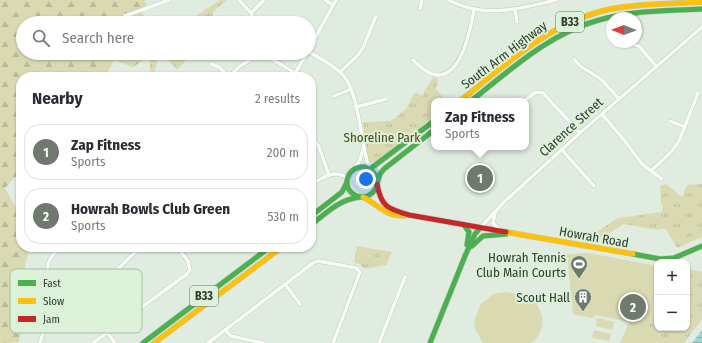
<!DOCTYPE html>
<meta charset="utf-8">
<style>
:root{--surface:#fff;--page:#f7f7f7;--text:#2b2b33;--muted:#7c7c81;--line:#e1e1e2;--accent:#6f796e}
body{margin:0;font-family:"Fira Sans Condensed",sans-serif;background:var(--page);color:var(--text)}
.controls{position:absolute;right:12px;bottom:12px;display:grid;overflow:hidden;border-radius:8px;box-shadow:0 1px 3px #0004}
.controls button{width:36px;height:36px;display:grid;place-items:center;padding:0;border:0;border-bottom:1px solid var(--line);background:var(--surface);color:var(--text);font:20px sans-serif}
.compass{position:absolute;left:606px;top:12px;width:36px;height:36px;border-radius:50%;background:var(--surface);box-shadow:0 1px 3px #0004;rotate:271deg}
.you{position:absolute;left:366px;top:179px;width:14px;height:14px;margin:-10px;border:3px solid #fff;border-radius:50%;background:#1a73e8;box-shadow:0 0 0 6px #1a73e833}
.badge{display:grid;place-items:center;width:26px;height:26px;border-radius:50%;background:var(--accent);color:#fff;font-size:13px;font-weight:700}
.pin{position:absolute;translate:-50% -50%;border:2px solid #fff;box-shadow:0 1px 4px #0006}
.popup{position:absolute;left:431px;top:98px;width:98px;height:52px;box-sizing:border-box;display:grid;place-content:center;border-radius:8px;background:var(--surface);filter:drop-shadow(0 1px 3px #0005);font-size:13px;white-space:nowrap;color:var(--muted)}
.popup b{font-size:15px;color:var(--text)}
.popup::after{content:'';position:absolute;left:50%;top:100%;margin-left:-8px;border:8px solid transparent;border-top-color:var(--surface)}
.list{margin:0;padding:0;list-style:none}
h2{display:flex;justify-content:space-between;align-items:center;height:52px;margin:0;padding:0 16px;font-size:17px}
h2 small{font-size:13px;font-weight:400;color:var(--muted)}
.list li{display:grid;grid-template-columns:26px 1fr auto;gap:12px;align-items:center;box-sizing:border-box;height:56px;margin:0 8px 8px;padding:0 8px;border:1px solid var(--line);border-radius:16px}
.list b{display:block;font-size:15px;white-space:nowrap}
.list p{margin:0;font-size:13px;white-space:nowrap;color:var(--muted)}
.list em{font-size:13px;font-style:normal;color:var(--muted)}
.icon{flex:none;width:22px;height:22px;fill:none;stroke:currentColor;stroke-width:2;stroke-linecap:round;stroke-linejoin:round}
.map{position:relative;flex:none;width:702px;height:343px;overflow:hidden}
.search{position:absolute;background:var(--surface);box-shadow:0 1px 3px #0004;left:16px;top:16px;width:300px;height:44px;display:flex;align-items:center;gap:10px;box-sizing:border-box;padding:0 14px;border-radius:22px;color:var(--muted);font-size:15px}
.panel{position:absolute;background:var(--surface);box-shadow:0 1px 3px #0004;left:16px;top:72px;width:300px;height:180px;border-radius:16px}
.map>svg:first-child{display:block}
</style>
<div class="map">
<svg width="702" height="343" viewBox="0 0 702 343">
<defs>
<pattern id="forest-firs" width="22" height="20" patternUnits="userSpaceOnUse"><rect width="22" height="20" fill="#d9d9b2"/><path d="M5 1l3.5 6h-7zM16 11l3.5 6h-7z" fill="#bbbb9a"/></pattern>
<pattern id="park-tufts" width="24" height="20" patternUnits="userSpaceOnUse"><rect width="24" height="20" fill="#d9d9b2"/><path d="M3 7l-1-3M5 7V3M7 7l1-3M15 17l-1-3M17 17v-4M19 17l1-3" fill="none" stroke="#bbbb9a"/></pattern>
<pattern id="water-rules" width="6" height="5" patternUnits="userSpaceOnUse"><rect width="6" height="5" fill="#9bd8ce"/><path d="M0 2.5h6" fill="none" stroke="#86bab1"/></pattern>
</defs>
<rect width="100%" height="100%" fill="#e0ecdf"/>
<g fill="#d9d9b2">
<polygon points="588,253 657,266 657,297 650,322 661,332 656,343 620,343 629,322 596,315 591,318 573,314 567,254"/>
<path d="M 507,292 C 515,294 527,295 533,301 C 546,312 546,335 530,343 L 483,343 L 475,329 L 474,321 L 481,304 L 494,294 Z"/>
<polygon points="597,318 614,322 612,330 596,326"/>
<polygon points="594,330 611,334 609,341 592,338"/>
</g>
<polygon fill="url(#forest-firs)" points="0,0 144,0 147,5 142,13 147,23 23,23 23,53 193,53 177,69 166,58 158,57 153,77 151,77 149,56 133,67 114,60 105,77 21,77 21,171 5,188 21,217 21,247 31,247 28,254 23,272 29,302 18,343 0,343"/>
<g fill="url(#park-tufts)">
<polygon points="220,0 227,0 214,11 210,23 178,23 196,16"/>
<polygon points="150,53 193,53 177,69 166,58 158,57 153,77 151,77"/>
<path d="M 433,77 L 438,79 L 436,89 L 446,101 L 434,101 L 434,116 C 423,124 381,162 371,163 L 368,159 L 363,122 L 391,121 L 406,109 L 415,92 L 422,96 Z"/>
<path d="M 666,184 L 682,197 L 687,185 L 702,184 L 702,237 L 677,248 L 665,228 L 658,230 L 624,224 C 612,231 598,242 584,240 L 618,218 L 662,212 L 663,205 L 661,205 L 660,186 Z"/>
<polygon points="357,246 392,252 386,265 364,269 360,264 354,263"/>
<polygon points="687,269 702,272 702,319 684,343 656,343 661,332 649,328 656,297 657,328 687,328"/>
</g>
<polygon fill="url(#water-rules)" points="702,330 702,343 692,343"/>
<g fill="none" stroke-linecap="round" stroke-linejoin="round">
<g stroke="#c0c9bf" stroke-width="4.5">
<g id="street">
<polyline points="239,0 251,13 255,23"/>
<polyline points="325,0 333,5"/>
<path d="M 448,0 C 485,19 518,9 556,0"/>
<polyline points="420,8 422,0"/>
<polyline points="515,10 517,22"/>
<polyline points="251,13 264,0"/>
<polyline points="125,16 169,0"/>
<polyline points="309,34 315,37"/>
<polyline points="630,44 639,46 656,66"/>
<polyline points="309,49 336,0"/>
<path d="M 309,52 C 321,59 333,65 342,74 C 360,93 360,142 369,168"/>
<polyline points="265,53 277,62 295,73"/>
<polyline points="574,59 580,66 601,79 619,99"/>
<path d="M 413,60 C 419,66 430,76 439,75 C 462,74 471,27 474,9"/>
<polyline points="211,64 219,67 229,77"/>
<polyline points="340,72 357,56 363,48 376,16"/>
<polyline points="229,77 240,66 261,53"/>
<polyline points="293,77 307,53"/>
<polyline points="334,96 351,89"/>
<polyline points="524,101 536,92 543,93 580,133"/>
<polyline points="356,107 386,99"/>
<polyline points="602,114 624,140 642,164 662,179"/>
<polyline points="670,121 685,127"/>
<polyline points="311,134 319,147 329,175"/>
<polyline points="562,150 594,186"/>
<polyline points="355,168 360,160 363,149"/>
<polyline points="651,171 672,151 679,141 698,93"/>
<path d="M 311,184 C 324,177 334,169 348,178"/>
<polyline points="495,213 493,223 499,230"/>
<polyline points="480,228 505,201 580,133 702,27"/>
<path d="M 60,247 C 42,265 43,275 67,286 C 75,289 84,292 93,289 C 105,285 115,272 124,263 C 129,257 136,252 142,247"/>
<polyline points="285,284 300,304"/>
<polyline points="225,330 231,336 263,343"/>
<polyline points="107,332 115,343"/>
<polyline points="40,343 45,326"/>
<polyline points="93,343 187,274 190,270 188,261 177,247"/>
<polyline points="208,343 313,263 318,261 356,268 360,272 333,343"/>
<polyline points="379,343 405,277"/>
</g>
</g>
<g stroke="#c0c9bf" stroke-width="6">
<g id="fast">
<path d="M 471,101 C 510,70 550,33 599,20 C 633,10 667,11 702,9"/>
<circle cx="362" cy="182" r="15"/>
<polyline points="370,169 434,121"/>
<polyline points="377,182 380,174 384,169 434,130"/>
<polyline points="311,216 342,192 347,182"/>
<path d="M 311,225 C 326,213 340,199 360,197"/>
<polyline points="464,225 469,232 467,245"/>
<polyline points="472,246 483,236 506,234"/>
<polyline points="633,254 660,259 674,258 702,246"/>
<polyline points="143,343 270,247"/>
<polyline points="430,343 465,256 475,234 480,228"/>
</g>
</g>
<g stroke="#c0c9bf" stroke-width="6">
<g id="slow">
<path d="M 460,101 C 506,64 552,21 611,9 C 641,3 672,4 702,2"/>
<path d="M 363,197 C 381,206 382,215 404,216"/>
<polyline points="506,232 633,254"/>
<polyline points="154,343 282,247"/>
</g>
</g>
<g stroke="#c0c9bf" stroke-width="6">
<path id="jam" d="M 377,184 C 381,207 388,209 409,215 L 506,232"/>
</g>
<use href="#street" stroke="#fafcfa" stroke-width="3.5"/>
<use href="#fast" stroke="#4caf50" stroke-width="5"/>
<use href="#slow" stroke="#ffc107" stroke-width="5"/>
<use href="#jam" stroke="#c62828" stroke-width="5"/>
</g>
<defs>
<g id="stadium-pin" transform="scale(0.9)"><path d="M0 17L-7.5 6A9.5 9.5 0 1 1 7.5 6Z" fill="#6f796e" stroke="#dbf2d9"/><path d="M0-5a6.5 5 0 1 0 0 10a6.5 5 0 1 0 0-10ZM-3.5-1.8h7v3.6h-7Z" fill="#fff"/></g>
<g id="building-pin" transform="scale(0.9)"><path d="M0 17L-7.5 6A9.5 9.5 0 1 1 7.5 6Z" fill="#6f796e" stroke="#dbf2d9"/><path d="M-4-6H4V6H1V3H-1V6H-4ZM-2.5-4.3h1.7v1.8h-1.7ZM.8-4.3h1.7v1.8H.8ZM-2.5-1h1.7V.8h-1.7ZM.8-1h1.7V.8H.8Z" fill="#fff"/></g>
</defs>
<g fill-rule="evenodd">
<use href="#stadium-pin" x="579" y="264"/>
<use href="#building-pin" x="583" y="297"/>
</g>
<g text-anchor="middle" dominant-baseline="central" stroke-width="4" stroke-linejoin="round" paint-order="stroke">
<g fill="#dbf2d9" stroke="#657263" stroke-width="1">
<rect x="556" y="12" width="28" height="20" rx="3"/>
<rect x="190" y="286" width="28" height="20" rx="3"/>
</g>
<g font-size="12" font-weight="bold" fill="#323b31">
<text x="570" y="22">B33</text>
<text x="204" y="296">B33</text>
</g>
<g font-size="13" fill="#323b31" stroke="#dbf2d9">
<text transform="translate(504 55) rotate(-37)">South Arm Highway</text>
<text transform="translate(571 127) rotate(-42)">Clarence Street</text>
<text transform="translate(594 237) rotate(10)">Howrah Road</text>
</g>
<g font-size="13" fill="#4e4717" stroke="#dbf2d9">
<text x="382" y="137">Shoreline Park</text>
</g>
<g font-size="13" fill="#323b31" stroke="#dbf2d9" text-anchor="end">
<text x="566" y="257">Howrah Tennis<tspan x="566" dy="15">Club Main Courts</tspan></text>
<text x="570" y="297">Scout Hall</text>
</g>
</g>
<rect x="10" y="269" width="132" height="64" rx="6" fill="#dbf2d9" stroke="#a8bba7" stroke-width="1"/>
<rect x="18" y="280" width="18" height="6" fill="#4caf50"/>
<rect x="18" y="298" width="18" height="6" fill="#ffc107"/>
<rect x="18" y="316" width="18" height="6" fill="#c62828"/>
<g font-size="11" fill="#323b31">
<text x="43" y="287">Fast</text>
<text x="43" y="305">Slow</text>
<text x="43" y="323">Jam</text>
</g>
</svg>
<div class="controls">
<button>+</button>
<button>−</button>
</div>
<svg class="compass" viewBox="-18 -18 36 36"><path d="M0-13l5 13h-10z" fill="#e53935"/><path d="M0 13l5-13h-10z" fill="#7c7c81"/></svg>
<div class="you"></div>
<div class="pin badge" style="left:480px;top:178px">1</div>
<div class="popup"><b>Zap Fitness</b>Sports</div>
<div class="pin badge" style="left:633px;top:307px">2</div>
<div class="search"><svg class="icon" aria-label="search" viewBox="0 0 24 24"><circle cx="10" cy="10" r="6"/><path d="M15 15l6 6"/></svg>Search here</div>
<section class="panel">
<h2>Nearby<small>2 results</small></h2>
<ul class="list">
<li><span class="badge">1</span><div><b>Zap Fitness</b><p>Sports</p></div><em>200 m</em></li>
<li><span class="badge">2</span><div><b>Howrah Bowls Club Green</b><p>Sports</p></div><em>530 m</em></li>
</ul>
</section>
</div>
